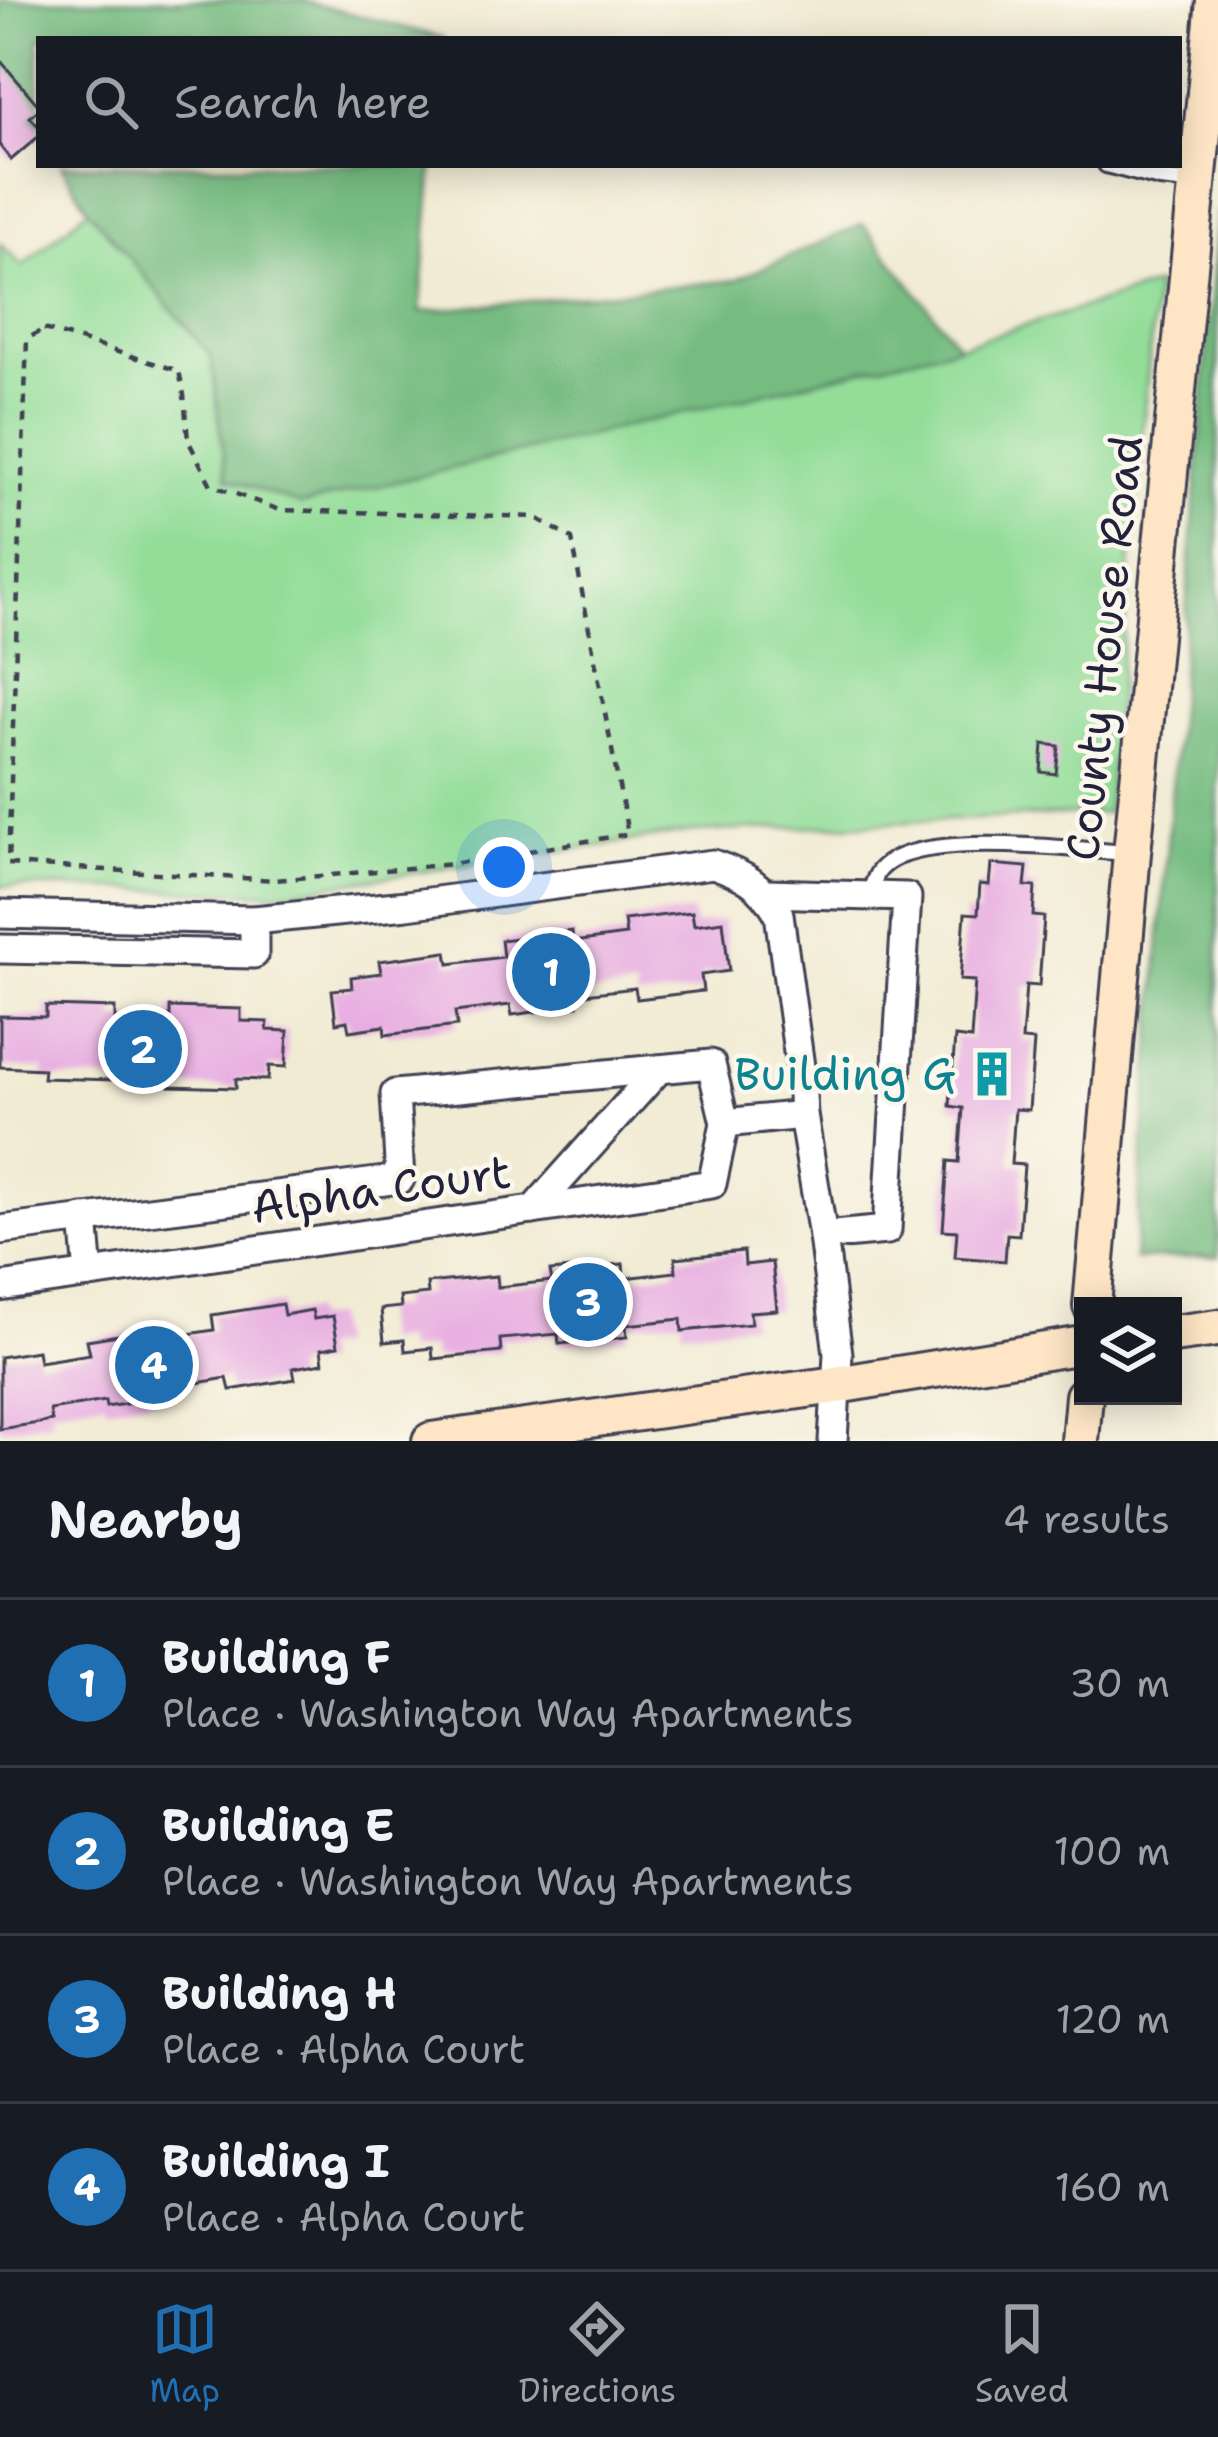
<!DOCTYPE html>
<meta charset="utf-8">
<style>
:root{--surface:#171b24;--page:#20242c;--text:#f1f3f6;--muted:#9ea1a6;--line:#363941;--accent:#1f6fb2}
body{margin:0;font-family:"Shantell Sans",sans-serif;background:var(--page);color:var(--text)}
.controls{position:absolute;right:36px;bottom:36px;display:grid;overflow:hidden;border-radius:0px;box-shadow:0 6px 30px #0003}
.controls button{width:108px;height:108px;display:grid;place-items:center;padding:0;border:0;border-bottom:3px solid var(--line);background:var(--surface);color:var(--text);font:60px sans-serif}
.you{position:absolute;left:504px;top:867px;width:42px;height:42px;margin:-30px;border:9px solid #fff;border-radius:50%;background:#1a73e8;box-shadow:0 0 0 18px #1a73e833}
.badge{display:grid;place-items:center;width:78px;height:78px;border-radius:50%;background:var(--accent);color:#fff;font-size:39px;font-weight:700}
.pin{position:absolute;translate:-50% -50%;border:6px solid #fff;box-shadow:0 3px 12px #0006}
.list{margin:0;padding:0;list-style:none}
h2{display:flex;justify-content:space-between;align-items:center;height:156px;margin:0;padding:0 48px;font-size:51px}
h2 small{font-size:39px;font-weight:400;color:var(--muted)}
.list li{display:grid;grid-template-columns:78px 1fr auto;gap:36px;align-items:center;box-sizing:border-box;height:168px;padding:0 48px;border-top:3px solid var(--line)}
.list b{display:block;font-size:45px;white-space:nowrap}
.list p{margin:0;font-size:39px;white-space:nowrap;color:var(--muted)}
.list em{font-size:39px;font-style:normal;color:var(--muted)}
.icon{flex:none;width:66px;height:66px;fill:none;stroke:currentColor;stroke-width:2;stroke-linecap:round;stroke-linejoin:round}
.map{position:relative;flex:none;width:1218px;height:1441px;overflow:hidden}
.search{position:absolute;background:var(--surface);box-shadow:0 6px 30px #0003;left:36px;right:36px;top:36px;height:132px;display:flex;align-items:center;gap:30px;box-sizing:border-box;padding:0 42px;border-radius:0px;color:var(--muted);font-size:45px}
.sheet{height:828px;background:var(--surface)}
nav{display:flex;justify-content:space-around;align-items:center;box-sizing:border-box;height:168px;border-top:3px solid var(--line);background:var(--surface);font-size:33px;color:var(--muted)}
nav a{display:grid;justify-items:center;gap:6px}
nav .on{color:var(--accent)}
.map>svg:first-child{display:block}
</style>
<div class="map">
<svg width="1218" height="1441" viewBox="0 0 1218 1441">
<rect width="100%" height="100%" fill="#fbf7ec"/>
<filter id="ink" filterUnits="userSpaceOnUse"><feTurbulence type="fractalNoise" baseFrequency=".00833" numOctaves="2"/><feDisplacementMap in="SourceGraphic" scale="24" xChannelSelector="R" yChannelSelector="G"/><feConvolveMatrix kernelMatrix="1 2 1 2 8 2 1 2 1" color-interpolation-filters="sRGB"/></filter>
<filter id="wash" filterUnits="userSpaceOnUse"><feTurbulence type="fractalNoise" baseFrequency=".004" numOctaves="4" result="noise"/><feDisplacementMap in="SourceGraphic" scale="48" xChannelSelector="R" yChannelSelector="G"/><feGaussianBlur stdDeviation="2.7" result="paint"/><feColorMatrix in="noise" values="0 0 0 0 0 0 0 0 0 0 0 0 0 0 0 0 0 1.4 0 .05"/><feComposite in="paint" operator="in"/></filter>
<g filter="url(#wash)">
<rect width="100%" height="100%" fill="#f1ebd3"/>
<polygon fill="#93dd99" stroke="#5a806a" stroke-width="3" points="88,209 211,356 227,477 959,346 1156,285 1107,813 693,832 275,893 0,886 0,244 23,266"/>
<g fill="#76bc81" stroke="#4c6f5e" stroke-width="3">
<polygon points="0,0 300,0 444,38 39,39 39,129 0,66"/>
<polygon points="61,165 433,165 420,312 735,280 863,224 959,346 300,505 227,478 211,356 88,209"/>
<polygon points="1218,211 1218,1257 1134,1259"/>
</g>
<g id="blocks">
<g fill="#e7ace1">
<polygon points="0,60 39,106 39,109 30,117 39,127 39,136 11,160 0,146"/>
<polygon points="1043,744 1059,746 1056,774 1041,772"/>
<polygon points="991,864 1027,867 1025,886 1035,887 1033,916 1044,917 1039,986 1026,985 1022,1040 1034,1041 1029,1110 1015,1109 1011,1164 1024,1165 1019,1235 1007,1234 1005,1261 955,1257 957,1231 943,1230 948,1161 959,1162 963,1108 950,1106 955,1037 971,1039 975,981 960,980 965,913 978,914 980,884 989,885"/>
<polygon points="692,912 694,925 723,921 729,971 701,975 703,991 637,999 635,988 577,995 578,1006 512,1015 510,1005 455,1012 457,1026 385,1035 384,1026 349,1031 347,1021 336,1023 332,990 352,988 351,977 381,973 379,961 447,952 449,964 503,957 501,940 572,931 573,942 626,935 624,920"/>
<polygon points="46,1006 115,1008 115,1019 170,1021 170,1007 241,1009 241,1021 268,1022 267,1030 288,1031 286,1067 269,1066 268,1080 236,1079 236,1088 170,1086 170,1073 114,1071 114,1080 43,1078 44,1069 0,1067 0,1016 46,1017"/>
<polygon points="744,1251 745,1265 772,1262 777,1310 750,1312 751,1324 682,1331 681,1319 626,1325 627,1337 559,1344 558,1334 500,1339 501,1352 433,1359 432,1348 405,1351 404,1340 384,1342 381,1309 401,1307 400,1297 428,1294 427,1283 497,1276 498,1287 552,1281 550,1271 623,1264 624,1278 676,1272 675,1258"/>
<polygon points="282,1304 284,1315 312,1310 314,1319 333,1316 338,1346 321,1349 323,1363 293,1368 295,1379 230,1390 227,1378 173,1387 175,1396 106,1407 105,1401 50,1410 52,1421 0,1429 0,1357 37,1351 39,1362 90,1354 87,1340 162,1328 163,1338 214,1330 212,1315"/>
</g>
</g>
</g>
<g filter="url(#ink)">
<use href="#blocks" fill-opacity="0" stroke="#414052" stroke-width="3"/>
<g fill="none" stroke-linecap="round" stroke-linejoin="round">
<g stroke="#414052" stroke-width="20">
<g id="service">
<polyline points="1106,165 1160,179 1197,183"/>
<path d="M 869,896 C 872,888 874,877 879,871 C 912,828 1075,850 1128,853"/>
</g>
</g>
<g stroke="#414052" stroke-width="33">
<g id="minor">
<polyline points="767,893 907,897 887,1230 823,1236"/>
<path d="M 0,914 L 254,920 L 407,905 L 713,864 C 745,875 761,884 779,914 L 801,1074 L 803,1115 L 823,1236 L 838,1354 L 833,1441"/>
<polyline points="0,949 254,954 254,920"/>
<polyline points="725,1123 803,1115"/>
<polyline points="533,1210 659,1069"/>
<polyline points="84,1219 89,1274"/>
<polyline points="0,1230 400,1179 395,1094 711,1064 725,1123 712,1184 0,1287"/>
</g>
</g>
<g stroke="#414052" stroke-width="42">
<g id="secondary">
<polyline points="1092,1306 1132,853 1215,0"/>
<polyline points="1173,1334 1218,1328"/>
<polyline points="431,1441 836,1385 1083,1345"/>
<polyline points="1080,1441 1084,1396"/>
</g>
</g>
<polygon stroke="#414052" stroke-width="4.5" stroke-dasharray="9 9" stroke-linecap="butt" points="44,329 179,371 184,395 188,440 211,485 280,510 535,517 572,539 628,834 453,864 275,880 8,864 27,339"/>
<use href="#service" stroke="#fff" stroke-width="14"/>
<use href="#minor" stroke="#fff" stroke-width="27"/>
<use href="#secondary" stroke="#fde5c5" stroke-width="36"/>
</g>
</g>
<defs>
<g id="building-bare" transform="scale(3.6)"><path d="M-4-6H4V6H1V3H-1V6H-4ZM-2.5-4.3h1.7v1.8h-1.7ZM.8-4.3h1.7v1.8H.8ZM-2.5-1h1.7V.8h-1.7ZM.8-1h1.7V.8H.8Z" fill="#0f9aa8" stroke="#fbf7ec" stroke-width="2.5" paint-order="stroke"/></g>
</defs>
<g fill-rule="evenodd">
<use href="#building-bare" x="992" y="1074"/>
</g>
<g text-anchor="middle" dominant-baseline="central" stroke-width="9" stroke-linejoin="round" paint-order="stroke">
<g font-size="45" fill="#22223b" stroke="#fbf7ec">
<text transform="translate(1104 648) rotate(-84)">County House Road</text>
<text transform="translate(381 1189) rotate(-8)">Alpha Court</text>
</g>
<g font-size="45" fill="#0d838f" stroke="#fbf7ec" text-anchor="end">
<text x="956" y="1074">Building G</text>
</g>
</g>
</svg>
<div class="controls">
<button><svg class="icon" aria-label="layers" viewBox="0 0 24 24"><path d="M12 4l9 5-9 5-9-5zM3 14l9 5 9-5"/></svg></button>
</div>
<div class="you"></div>
<div class="pin badge" style="left:551px;top:972px">1</div>
<div class="pin badge" style="left:143px;top:1049px">2</div>
<div class="pin badge" style="left:588px;top:1302px">3</div>
<div class="pin badge" style="left:154px;top:1365px">4</div>
<div class="search"><svg class="icon" aria-label="search" viewBox="0 0 24 24"><circle cx="10" cy="10" r="6"/><path d="M15 15l6 6"/></svg>Search here</div>
</div>
<section class="sheet">
<h2>Nearby<small>4 results</small></h2>
<ul class="list">
<li><span class="badge">1</span><div><b>Building F</b><p>Place · Washington Way Apartments</p></div><em>30 m</em></li>
<li><span class="badge">2</span><div><b>Building E</b><p>Place · Washington Way Apartments</p></div><em>100 m</em></li>
<li><span class="badge">3</span><div><b>Building H</b><p>Place · Alpha Court</p></div><em>120 m</em></li>
<li><span class="badge">4</span><div><b>Building I</b><p>Place · Alpha Court</p></div><em>160 m</em></li>
</ul>
</section>
<nav>
<a class="on"><svg class="icon" aria-label="map" viewBox="0 0 24 24"><path d="M3 6l6-2 6 2 6-2v14l-6 2-6-2-6 2zM9 4v14M15 6v14"/></svg>Map</a>
<a><svg class="icon" aria-label="directions" viewBox="0 0 24 24"><path d="M12 3l9 9-9 9-9-9zM9 14v-3h6M13 9l2 2-2 2"/></svg>Directions</a>
<a><svg class="icon" aria-label="saved" viewBox="0 0 24 24"><path d="M7 4h10v16l-5-4-5 4z"/></svg>Saved</a>
</nav>
